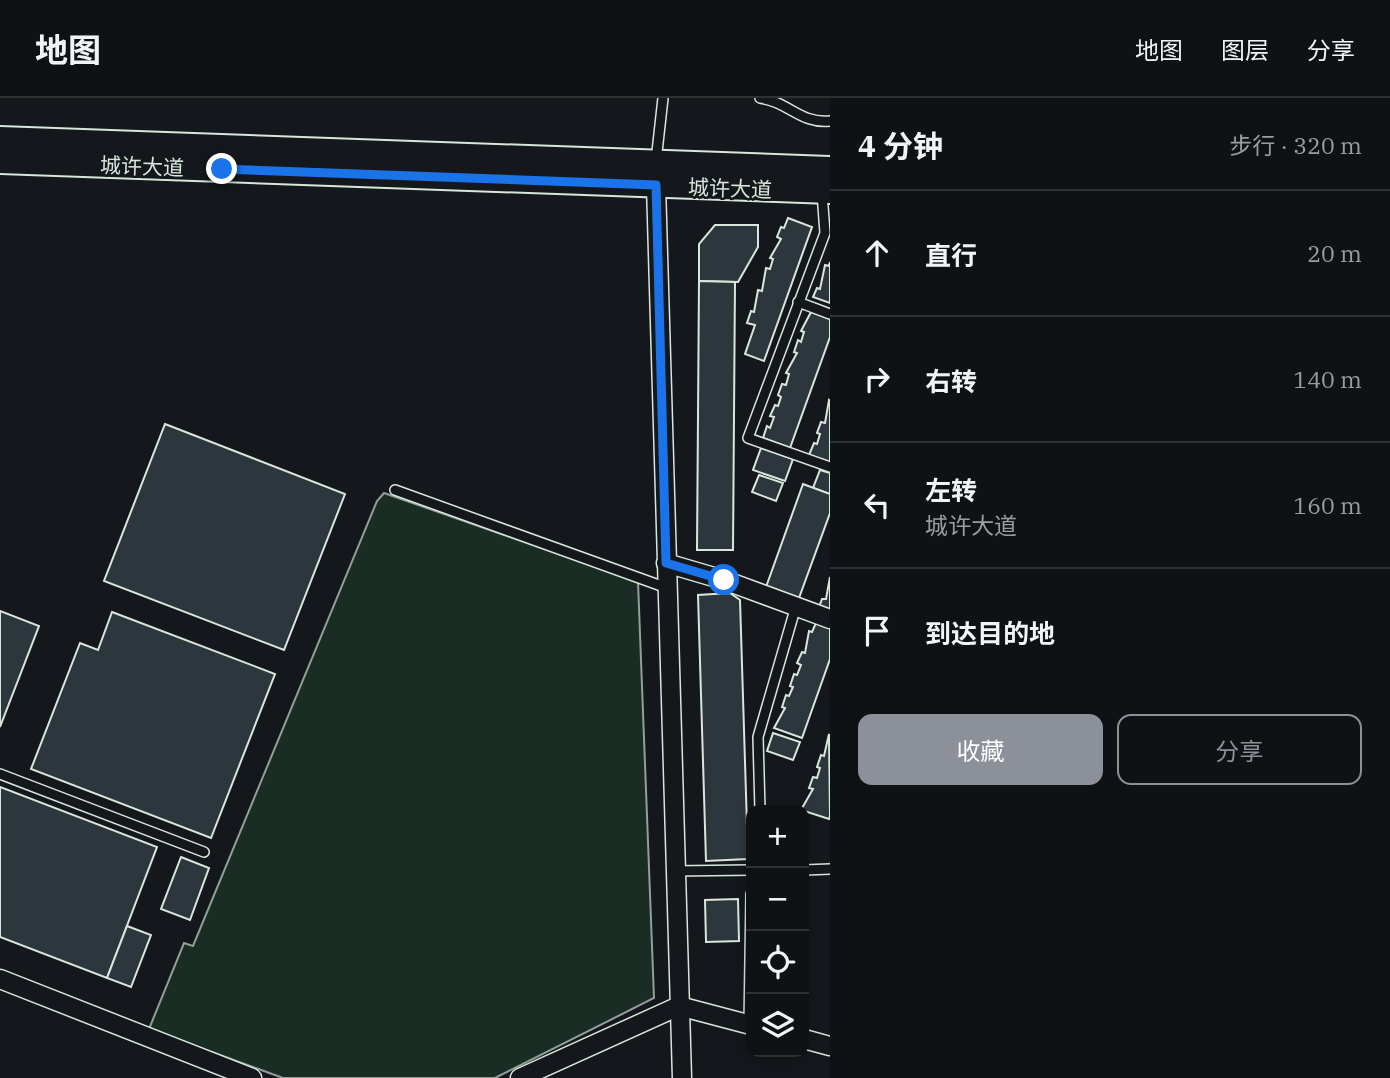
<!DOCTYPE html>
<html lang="zh">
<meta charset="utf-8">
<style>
:root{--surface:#0f1215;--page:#181b1e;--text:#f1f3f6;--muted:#9b9ea0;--line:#2f3234;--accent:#8c9099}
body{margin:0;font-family:"IBM Plex Serif","Noto Sans SC",serif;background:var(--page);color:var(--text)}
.controls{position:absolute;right:21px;bottom:21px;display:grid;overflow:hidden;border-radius:14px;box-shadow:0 4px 10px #0003}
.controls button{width:63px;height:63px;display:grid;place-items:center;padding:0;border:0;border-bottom:2px solid var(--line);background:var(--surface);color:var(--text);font:35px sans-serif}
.stop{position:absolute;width:21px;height:21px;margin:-16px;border:5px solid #1a73e8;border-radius:50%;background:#fff}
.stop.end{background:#1a73e8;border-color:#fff;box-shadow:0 2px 7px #0008}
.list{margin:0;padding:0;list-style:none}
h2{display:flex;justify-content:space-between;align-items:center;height:91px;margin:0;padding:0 28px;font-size:30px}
h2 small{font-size:23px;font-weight:400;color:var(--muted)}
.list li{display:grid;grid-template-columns:46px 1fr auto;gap:21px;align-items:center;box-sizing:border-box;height:126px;padding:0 28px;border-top:2px solid var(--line)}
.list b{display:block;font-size:26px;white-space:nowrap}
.list p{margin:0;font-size:23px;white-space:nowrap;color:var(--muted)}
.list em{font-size:23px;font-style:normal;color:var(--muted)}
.actions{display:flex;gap:14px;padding:21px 28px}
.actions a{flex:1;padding:16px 0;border:2px solid var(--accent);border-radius:14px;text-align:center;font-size:24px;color:var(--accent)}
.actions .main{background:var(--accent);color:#fff}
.icon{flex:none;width:38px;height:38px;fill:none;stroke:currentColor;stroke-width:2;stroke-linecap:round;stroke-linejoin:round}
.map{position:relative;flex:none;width:830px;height:980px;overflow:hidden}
header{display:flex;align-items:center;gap:42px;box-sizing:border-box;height:98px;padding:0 35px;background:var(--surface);border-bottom:2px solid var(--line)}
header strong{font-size:33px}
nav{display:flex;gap:38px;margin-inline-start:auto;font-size:24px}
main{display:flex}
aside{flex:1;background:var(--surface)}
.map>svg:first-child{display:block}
</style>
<header>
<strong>地图</strong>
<nav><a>地图</a><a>图层</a><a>分享</a></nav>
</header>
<main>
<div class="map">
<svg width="830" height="980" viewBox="0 0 830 980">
<rect width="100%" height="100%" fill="#14181c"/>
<polygon fill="#1a2d24" stroke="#939e99" stroke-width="2" points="384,395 638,484 654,900 495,980 283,980 149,931 184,845 193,848 377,403"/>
<g fill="#2c363c" stroke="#d8e6dc" stroke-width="2">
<polygon points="788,120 812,129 764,263 745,256 755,227 747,225 751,213 754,214 758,192 762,193 766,170 770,171 773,161 770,160 781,141 777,139 781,129 784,130"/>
<polygon points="715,127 758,127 758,149 738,184 699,183 699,146"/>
<polygon points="830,164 830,205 813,199 817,190 820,191 825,167 829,168"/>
<polygon points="699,183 735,184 733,452 697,452"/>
<polygon points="811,214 830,221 830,239 790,350 763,340 767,328 770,330 774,319 770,318 775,307 778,308 781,299 778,297 782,286 786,287 789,276 786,275 797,255 794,254 798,242 801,244 804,234 801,233"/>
<polygon points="829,302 830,303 830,364 809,357 814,345 817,346 820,336 817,335 821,324 825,325"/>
<polygon points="165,326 345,396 284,552 104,483"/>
<polygon points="761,350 793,361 785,383 753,372"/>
<polygon points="820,372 830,375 830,396 813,390"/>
<polygon points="759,377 783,385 776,403 752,394"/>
<polygon points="803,386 830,396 830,415 799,500 766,489"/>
<polygon points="830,479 830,516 818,512 822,501 826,501"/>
<polygon points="730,495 740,502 748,761 706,763 698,497"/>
<polygon points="0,513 39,528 0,629"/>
<polygon points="112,514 275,576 211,740 31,671 80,545 98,552"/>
<polygon points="816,525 830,530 830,561 802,640 774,630 785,610 782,609 786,597 789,598 793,589 790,588 794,576 797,577 801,567 797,565 802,554 805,555 809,533 812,534"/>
<polygon points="773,635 800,644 793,662 767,653"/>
<polygon points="829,636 830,718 829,721 801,712 813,691 809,690 813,679 817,680 820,670 817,669 821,657 824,658"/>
<polygon points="0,689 157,749 107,880 0,839"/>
<polygon points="181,759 209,770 190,822 161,811"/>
<polygon points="738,801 739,843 706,844 705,802"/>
<polygon points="127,828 151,837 131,889 107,880"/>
</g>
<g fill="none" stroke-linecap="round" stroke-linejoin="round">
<g stroke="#d8e6dc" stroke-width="12">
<g id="service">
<path d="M 760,0 C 789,4 800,26 830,23"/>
<polyline points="656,63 663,0"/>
<polyline points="822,95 825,135 748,340 830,369"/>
<polyline points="798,204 830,216"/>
<polyline points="395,392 667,490"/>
<polyline points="0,676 204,754"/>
<polyline points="760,712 758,639 796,508"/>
<polyline points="804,772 830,771"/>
<polyline points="674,773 751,772"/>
<polyline points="749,927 751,796"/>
</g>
</g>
<g stroke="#d8e6dc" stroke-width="21">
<g id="minor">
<polyline points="656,87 682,980"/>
<polyline points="666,465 724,482 830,521"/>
<polyline points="0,881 252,980"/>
<polyline points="804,941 830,948"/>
<polyline points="520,980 679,908 751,927"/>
</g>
</g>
<g stroke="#d8e6dc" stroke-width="28">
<g id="secondary">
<polyline points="0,41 830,71"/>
<polyline points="0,63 830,93"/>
</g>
</g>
<use href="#service" stroke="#14181c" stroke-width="9"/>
<use href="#minor" stroke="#14181c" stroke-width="18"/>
<use href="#secondary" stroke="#14181c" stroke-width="24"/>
</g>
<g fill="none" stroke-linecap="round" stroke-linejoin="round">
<polyline stroke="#1a73e8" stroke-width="9" points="222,71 656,87 666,465 724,482"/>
</g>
<g text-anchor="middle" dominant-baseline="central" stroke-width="5" stroke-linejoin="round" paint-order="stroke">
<g font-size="21" fill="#d8e6dc" stroke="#14181c">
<text transform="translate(142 68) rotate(2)">城许大道</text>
<text transform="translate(730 90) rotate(2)">城许大道</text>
</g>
</g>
</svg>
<div class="controls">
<button>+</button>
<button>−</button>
<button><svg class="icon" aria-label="locate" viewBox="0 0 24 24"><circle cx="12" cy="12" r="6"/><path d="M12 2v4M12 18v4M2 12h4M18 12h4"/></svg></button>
<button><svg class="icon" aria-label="layers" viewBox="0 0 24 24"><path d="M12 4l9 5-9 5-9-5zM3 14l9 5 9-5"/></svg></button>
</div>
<div class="stop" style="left:724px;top:482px"></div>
<div class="stop end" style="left:222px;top:71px"></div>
</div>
<aside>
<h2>4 分钟<small>步行 · 320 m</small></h2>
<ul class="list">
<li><svg class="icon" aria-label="ahead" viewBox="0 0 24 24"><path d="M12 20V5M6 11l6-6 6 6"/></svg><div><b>直行</b></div><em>20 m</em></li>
<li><svg class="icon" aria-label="right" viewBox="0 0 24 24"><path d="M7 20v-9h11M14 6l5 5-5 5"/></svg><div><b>右转</b></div><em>140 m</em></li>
<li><svg class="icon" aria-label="left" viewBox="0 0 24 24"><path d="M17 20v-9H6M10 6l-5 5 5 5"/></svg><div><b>左转</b><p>城许大道</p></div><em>160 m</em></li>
<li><svg class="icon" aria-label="arrive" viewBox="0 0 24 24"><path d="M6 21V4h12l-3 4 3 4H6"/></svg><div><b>到达目的地</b></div></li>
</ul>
<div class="actions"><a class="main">收藏</a><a>分享</a></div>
</aside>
</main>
